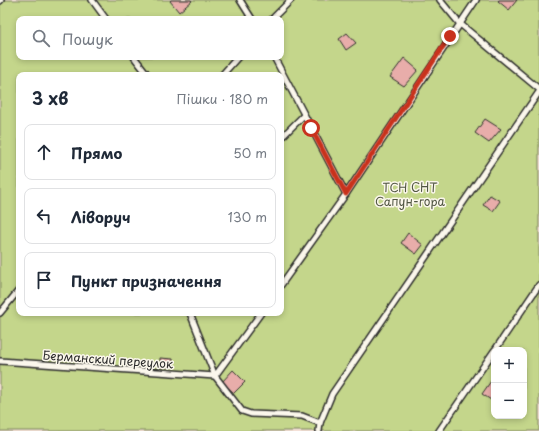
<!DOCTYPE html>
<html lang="uk">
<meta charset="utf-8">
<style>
:root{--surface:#fff;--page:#f2f2f3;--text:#1f2937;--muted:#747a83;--line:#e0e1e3}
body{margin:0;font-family:"Playpen Sans",sans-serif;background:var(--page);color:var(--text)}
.controls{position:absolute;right:12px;bottom:12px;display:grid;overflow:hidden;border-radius:8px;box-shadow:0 2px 6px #0003}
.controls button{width:36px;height:36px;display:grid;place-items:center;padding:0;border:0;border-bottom:1px solid var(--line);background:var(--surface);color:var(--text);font:20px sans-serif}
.stop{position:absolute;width:12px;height:12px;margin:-9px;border:3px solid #c8321e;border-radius:50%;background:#fff}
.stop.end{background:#c8321e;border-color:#fff;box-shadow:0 1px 4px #0008}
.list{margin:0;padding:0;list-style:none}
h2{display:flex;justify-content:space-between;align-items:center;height:52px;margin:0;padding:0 16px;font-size:17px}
h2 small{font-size:13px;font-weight:400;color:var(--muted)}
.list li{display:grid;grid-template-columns:26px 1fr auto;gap:12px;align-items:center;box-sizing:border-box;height:56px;margin:0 8px 8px;padding:0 8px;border:1px solid var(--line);border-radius:8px}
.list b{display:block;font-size:15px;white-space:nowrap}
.list em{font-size:13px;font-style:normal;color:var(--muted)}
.icon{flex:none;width:22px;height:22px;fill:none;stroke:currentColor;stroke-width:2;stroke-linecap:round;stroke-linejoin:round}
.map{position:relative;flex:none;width:539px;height:431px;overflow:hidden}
.search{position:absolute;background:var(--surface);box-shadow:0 2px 6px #0003;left:16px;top:16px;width:268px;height:44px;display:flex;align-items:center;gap:10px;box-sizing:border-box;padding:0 14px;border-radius:8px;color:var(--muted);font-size:15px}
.panel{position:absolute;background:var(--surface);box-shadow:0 2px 6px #0003;left:16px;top:72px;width:268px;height:244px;border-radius:8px}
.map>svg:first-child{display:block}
</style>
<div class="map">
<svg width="539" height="431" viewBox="0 0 539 431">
<rect width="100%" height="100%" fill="#f5e1d8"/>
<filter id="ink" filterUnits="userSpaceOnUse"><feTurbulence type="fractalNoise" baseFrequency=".025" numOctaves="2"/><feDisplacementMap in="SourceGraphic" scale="8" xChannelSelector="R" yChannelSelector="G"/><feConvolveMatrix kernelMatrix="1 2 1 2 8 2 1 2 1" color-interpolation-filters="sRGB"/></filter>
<g filter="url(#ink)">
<path fill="#c4d68b" stroke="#78805b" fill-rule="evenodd" d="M 0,0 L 539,0 L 539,431 L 0,431 ZM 19,19 L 281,19 L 281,57 L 19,57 ZM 19,75 L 281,75 L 281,313 L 19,313 ZM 494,350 L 524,350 L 524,416 L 494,416 Z"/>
<g fill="#e8adaa" stroke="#2b2b2b">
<polygon points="171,0 191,0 192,1 179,12 170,1"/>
<polygon points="499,0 517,0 509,10 498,1"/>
<polygon points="347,33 356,43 346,50 339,39"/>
<polygon points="404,58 418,70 404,86 390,77"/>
<polygon points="485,119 501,129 489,143 475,133"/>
<polygon points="490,195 500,201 493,211 483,205"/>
<polygon points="408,233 423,245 416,254 401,243"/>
<polygon points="160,358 173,359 173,367 160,367"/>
<polygon points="233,370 245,382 234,393 222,382"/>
<polygon points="491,381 494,383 494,402 482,394"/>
</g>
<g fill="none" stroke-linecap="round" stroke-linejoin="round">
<g stroke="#2b2b2b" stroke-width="8">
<g id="lane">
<polyline points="92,0 106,19"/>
<polyline points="240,0 252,19"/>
<polyline points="440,0 459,23 539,89"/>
<polyline points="0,1 1,0"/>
<polyline points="272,19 291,0"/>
<polyline points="134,57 148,75"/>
<polyline points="274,57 346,194"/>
<polyline points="222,75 238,57"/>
<polyline points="281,138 304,115"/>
<polyline points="281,285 346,194 476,0"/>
<polyline points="0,313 19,290"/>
<polyline points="190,313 215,376 242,411 251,414 302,416 320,423"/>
<polyline points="495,350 539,285"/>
<polyline points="0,361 215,376"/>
<polyline points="215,376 261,313"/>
<polyline points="319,431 320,423 332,394 539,92"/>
<polyline points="439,431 494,351"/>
</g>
</g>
<use href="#lane" stroke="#fbf7ec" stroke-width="5"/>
</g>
</g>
<g fill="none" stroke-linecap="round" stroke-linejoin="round" filter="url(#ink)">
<polyline stroke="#c8321e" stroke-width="5" points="311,128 346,194 450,36"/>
</g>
<g text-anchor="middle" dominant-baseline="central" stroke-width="3" stroke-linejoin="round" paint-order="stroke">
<g font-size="12" fill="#515643" stroke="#fbf7ec">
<text x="410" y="187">ТСН СНТ<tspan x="410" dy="14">Сапун-гора</tspan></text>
</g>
<g font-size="12" fill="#2b2b2b" stroke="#fbf7ec">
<text transform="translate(108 359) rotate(4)">Берманский переулок</text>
</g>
</g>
</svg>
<div class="controls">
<button>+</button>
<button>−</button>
</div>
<div class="stop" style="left:311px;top:128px"></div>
<div class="stop end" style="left:450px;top:36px"></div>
<div class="search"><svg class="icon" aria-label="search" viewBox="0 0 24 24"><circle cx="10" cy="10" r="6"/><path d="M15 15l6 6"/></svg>Пошук</div>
<section class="panel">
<h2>3 хв<small>Пішки · 180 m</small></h2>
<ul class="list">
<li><svg class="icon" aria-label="ahead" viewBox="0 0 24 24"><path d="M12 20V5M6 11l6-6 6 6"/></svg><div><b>Прямо</b></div><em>50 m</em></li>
<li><svg class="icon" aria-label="left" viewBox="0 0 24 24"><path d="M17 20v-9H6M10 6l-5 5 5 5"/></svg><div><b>Ліворуч</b></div><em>130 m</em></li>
<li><svg class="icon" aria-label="arrive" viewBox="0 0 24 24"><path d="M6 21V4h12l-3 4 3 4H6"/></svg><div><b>Пункт призначення</b></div></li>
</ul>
</section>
</div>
